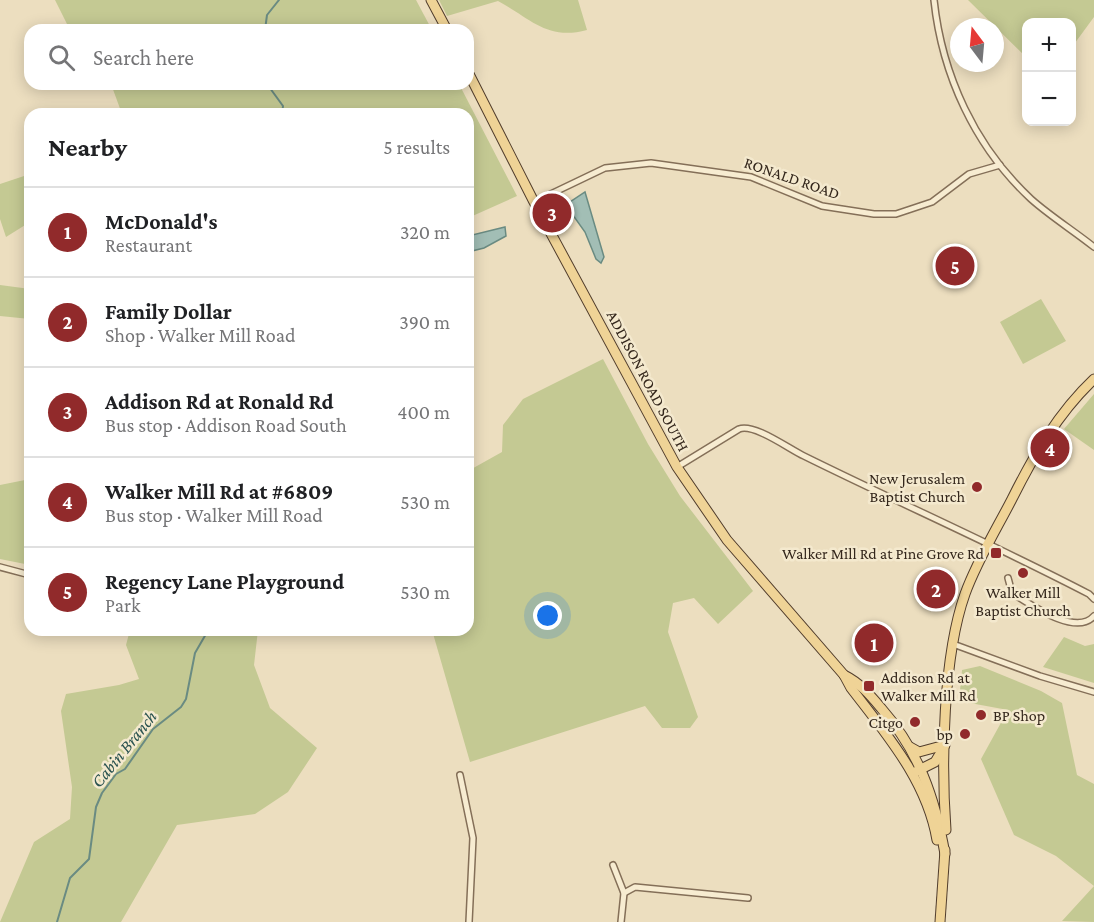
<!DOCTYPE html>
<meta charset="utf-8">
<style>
:root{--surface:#fff;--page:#f2f2f2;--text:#202124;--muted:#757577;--line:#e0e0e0;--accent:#912a2b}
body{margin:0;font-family:"Crimson Pro",serif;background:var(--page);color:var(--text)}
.controls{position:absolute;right:18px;top:18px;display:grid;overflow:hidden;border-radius:12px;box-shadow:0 3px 15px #0003}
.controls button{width:54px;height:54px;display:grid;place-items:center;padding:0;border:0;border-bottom:2px solid var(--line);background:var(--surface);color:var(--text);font:30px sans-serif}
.compass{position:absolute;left:950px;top:18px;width:54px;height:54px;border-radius:50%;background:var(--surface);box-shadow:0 3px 15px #0003;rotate:344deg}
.you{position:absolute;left:548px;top:616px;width:21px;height:21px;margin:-15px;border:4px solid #fff;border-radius:50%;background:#1a73e8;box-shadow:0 0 0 9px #1a73e833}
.badge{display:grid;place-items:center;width:39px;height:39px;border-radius:50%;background:var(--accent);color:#fff;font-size:20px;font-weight:700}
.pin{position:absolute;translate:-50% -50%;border:3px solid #fff;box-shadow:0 2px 6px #0006}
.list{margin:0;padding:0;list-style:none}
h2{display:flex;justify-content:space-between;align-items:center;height:78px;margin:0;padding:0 24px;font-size:26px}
h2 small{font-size:20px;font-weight:400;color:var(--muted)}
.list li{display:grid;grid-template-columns:39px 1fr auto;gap:18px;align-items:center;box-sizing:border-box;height:90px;padding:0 24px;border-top:2px solid var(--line)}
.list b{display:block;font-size:22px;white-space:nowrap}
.list p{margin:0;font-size:20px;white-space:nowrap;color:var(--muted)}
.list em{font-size:20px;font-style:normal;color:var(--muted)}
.icon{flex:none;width:33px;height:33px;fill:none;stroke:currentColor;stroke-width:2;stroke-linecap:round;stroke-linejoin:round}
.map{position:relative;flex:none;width:1094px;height:922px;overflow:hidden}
.search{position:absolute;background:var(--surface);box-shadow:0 3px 15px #0003;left:24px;top:24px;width:450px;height:66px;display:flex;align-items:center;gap:15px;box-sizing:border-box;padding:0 21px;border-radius:18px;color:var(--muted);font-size:22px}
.panel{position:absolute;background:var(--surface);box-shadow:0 3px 15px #0003;left:24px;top:108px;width:450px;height:528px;border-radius:18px}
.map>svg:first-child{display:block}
</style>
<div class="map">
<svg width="1094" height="922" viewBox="0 0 1094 922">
<rect width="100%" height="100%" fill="#ecdebf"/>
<g fill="#c4c993">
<polygon points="55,0 416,0 432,30 70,30"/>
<path d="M 439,0 L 578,0 L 587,30 C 547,41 530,18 498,1 L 447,16 Z"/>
<polygon points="968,0 1094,0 1094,17 1072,47 1072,22 1026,22 1026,57"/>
<polygon points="111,84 459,84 517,196 468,218 468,114 122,114"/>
<polygon points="30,174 30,222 6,237 0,219 0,184"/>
<polygon points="0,285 30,289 30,319 0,316"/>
<polygon points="1041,299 1066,341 1023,364 1000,322"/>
<polygon points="603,359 648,444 680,496 753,591 718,624 694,598 673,603 668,632 698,717 690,728 662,728 645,706 470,762 432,630 468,630 468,471 502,452 503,425 523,399"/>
<polygon points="1094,394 1094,450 1064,429"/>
<polygon points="30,479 30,565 0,559 0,485"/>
<polygon points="130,630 258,630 254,665 270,708 317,748 288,792 255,814 177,825 121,922 0,922 34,842 70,819 72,787 61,711 66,694 119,685 139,679 126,645"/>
<polygon points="1064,637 1085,646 1094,644 1094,683 1043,667"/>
<polygon points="980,666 1041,691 1062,703 1077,775 1094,784 1094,922 1062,921 1094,886 1056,856 1014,835 981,759 1008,710 959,701 962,670"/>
</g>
<g fill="#a2beb5" stroke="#6a8b82" stroke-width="1.5">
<polygon points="585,192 604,257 601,263 596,259 585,232 570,211 570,202"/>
<polygon points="505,227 506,236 484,248 468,252 468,236"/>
</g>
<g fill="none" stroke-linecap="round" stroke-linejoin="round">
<g stroke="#6a8b82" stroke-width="2">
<polyline points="265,30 267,15 279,0"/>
<polyline points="267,84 283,106 282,114"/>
<polyline points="57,922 70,878 89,859 96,807 102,793 116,774 125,769 153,729 181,707 186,699 195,653 206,634 202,630"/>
</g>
<g stroke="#846f58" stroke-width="8">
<g id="street">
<path d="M 934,0 C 942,75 975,147 1031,199 C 1050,216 1074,231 1094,247"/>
<polyline points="534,202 605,168 651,163 751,177 822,206 874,214 896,214 932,202 969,174 1000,165"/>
<path d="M 677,467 L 739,429 C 754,423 789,449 804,456 C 899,503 995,545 1089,594 L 1094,599"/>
<polyline points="0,567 30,575"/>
<path d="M 1008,578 L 1012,593 C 1030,604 1076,637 1094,616"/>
<polyline points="953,644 1040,676 1094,692"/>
<polyline points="460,775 473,838 469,922"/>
<polyline points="613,865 624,893 621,922"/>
<polyline points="624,893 635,887 748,898"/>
</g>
</g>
<g stroke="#513d2c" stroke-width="11">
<g id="primary">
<polyline points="431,0 447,30"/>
<path d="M 468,72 L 534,202 L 677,467 L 727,540 L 844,675 C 860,683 870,695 881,708 C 919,751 935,798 945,854"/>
<path d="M 844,675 L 851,688 C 887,735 927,781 937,840"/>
<polyline points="910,747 919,752 945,745"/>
<polyline points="917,771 935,762 944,747"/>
<path d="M 946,830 C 941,763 943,656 965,594 C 977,561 996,530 1012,499 C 1034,455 1058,413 1094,379"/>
<polyline points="940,922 945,850"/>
</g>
</g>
<use href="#street" stroke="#f7ecd1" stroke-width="5"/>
<use href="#primary" stroke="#efd396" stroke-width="9"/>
</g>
<g fill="#912a2b" stroke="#f4e9ce" stroke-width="2">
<circle cx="977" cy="487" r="6"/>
<rect x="990" y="547" width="12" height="12" rx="3"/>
<circle cx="1023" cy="573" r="6"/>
<rect x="863" y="680" width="12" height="12" rx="3"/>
<circle cx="981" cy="715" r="6"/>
<circle cx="915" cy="722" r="6"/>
<circle cx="965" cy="734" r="6"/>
</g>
<g text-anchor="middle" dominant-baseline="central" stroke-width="5" stroke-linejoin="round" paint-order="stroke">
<g font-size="16" fill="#34271c" stroke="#f4e9ce">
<text transform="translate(792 178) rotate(19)">RONALD ROAD</text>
<text transform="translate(648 381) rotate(62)">ADDISON ROAD SOUTH</text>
</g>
<g font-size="16" fill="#34271c" stroke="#f4e9ce" text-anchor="end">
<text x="965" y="478">New Jerusalem<tspan x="965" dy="18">Baptist Church</tspan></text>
<text x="984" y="553">Walker Mill Rd at Pine Grove Rd</text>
<text x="1023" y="592" text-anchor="middle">Walker Mill<tspan x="1023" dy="18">Baptist Church</tspan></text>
<text x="881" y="677" text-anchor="start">Addison Rd at<tspan x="881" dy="18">Walker Mill Rd</tspan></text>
<text x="993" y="715" text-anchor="start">BP Shop</text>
<text x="903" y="722">Citgo</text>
<text x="953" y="734">bp</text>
</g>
<g font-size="18" font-style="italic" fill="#2b5350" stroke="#f4e9ce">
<text transform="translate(124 749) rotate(-51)">Cabin Branch</text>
</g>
</g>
</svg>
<div class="controls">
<button>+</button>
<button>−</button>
</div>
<svg class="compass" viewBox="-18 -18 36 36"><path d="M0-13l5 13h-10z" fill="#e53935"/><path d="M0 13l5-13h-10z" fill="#757577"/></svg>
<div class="you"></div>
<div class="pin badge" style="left:874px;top:643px">1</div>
<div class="pin badge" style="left:936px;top:589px">2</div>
<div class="pin badge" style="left:552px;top:213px">3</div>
<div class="pin badge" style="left:1050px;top:448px">4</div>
<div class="pin badge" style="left:955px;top:266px">5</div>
<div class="search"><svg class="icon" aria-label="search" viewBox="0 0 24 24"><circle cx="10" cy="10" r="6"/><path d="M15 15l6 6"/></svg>Search here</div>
<section class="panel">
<h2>Nearby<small>5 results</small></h2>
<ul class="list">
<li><span class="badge">1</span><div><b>McDonald's</b><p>Restaurant</p></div><em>320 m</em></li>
<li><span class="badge">2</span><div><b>Family Dollar</b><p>Shop · Walker Mill Road</p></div><em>390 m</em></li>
<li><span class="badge">3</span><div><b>Addison Rd at Ronald Rd</b><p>Bus stop · Addison Road South</p></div><em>400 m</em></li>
<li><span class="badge">4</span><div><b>Walker Mill Rd at #6809</b><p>Bus stop · Walker Mill Road</p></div><em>530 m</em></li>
<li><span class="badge">5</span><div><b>Regency Lane Playground</b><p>Park</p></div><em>530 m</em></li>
</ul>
</section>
</div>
